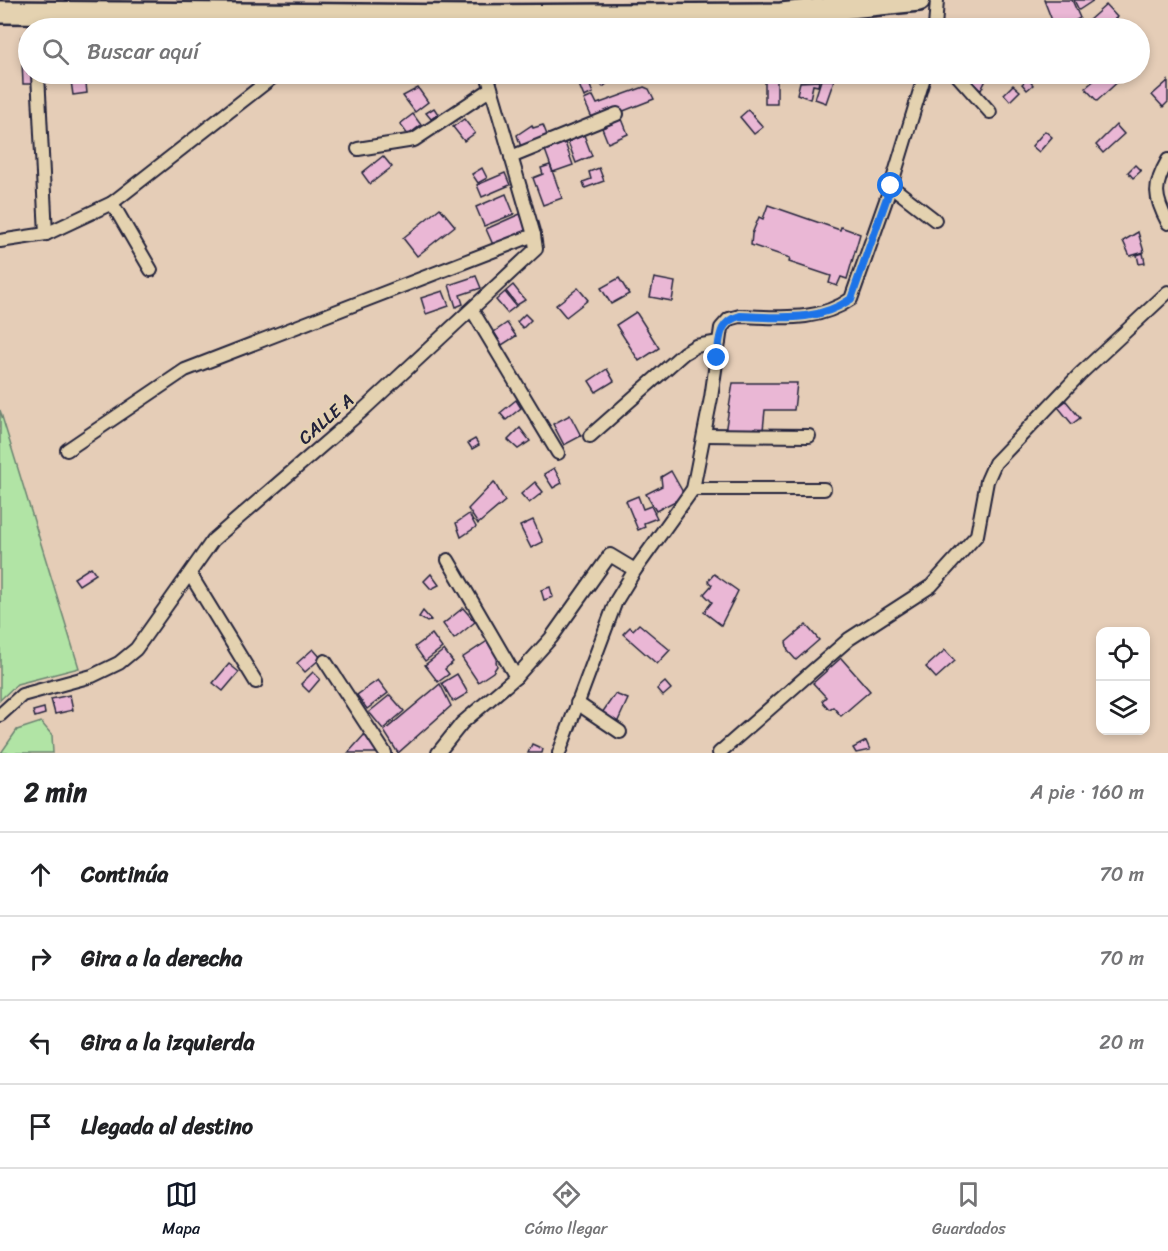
<!DOCTYPE html>
<html lang="es">
<meta charset="utf-8">
<style>
:root{--surface:#fff;--page:#f6f6f6;--text:#202124;--muted:#757577;--line:#e0e0e0;--accent:#111827}
body{margin:0;font-family:Sriracha,sans-serif;background:var(--page);color:var(--text)}
.controls{position:absolute;right:18px;bottom:18px;display:grid;overflow:hidden;border-radius:12px;box-shadow:0 3px 9px #0003}
.controls button{width:54px;height:54px;display:grid;place-items:center;padding:0;border:0;border-bottom:2px solid var(--line);background:var(--surface);color:var(--text);font:30px sans-serif}
.stop{position:absolute;width:18px;height:18px;margin:-14px;border:4px solid #1a73e8;border-radius:50%;background:#fff}
.stop.end{background:#1a73e8;border-color:#fff;box-shadow:0 2px 6px #0008}
.list{margin:0;padding:0;list-style:none}
h2{display:flex;justify-content:space-between;align-items:center;height:78px;margin:0;padding:0 24px;font-size:26px}
h2 small{font-size:20px;font-weight:400;color:var(--muted)}
.list li{display:grid;grid-template-columns:39px 1fr auto;gap:18px;align-items:center;box-sizing:border-box;height:84px;padding:0 24px;border-top:2px solid var(--line)}
.list b{display:block;font-size:22px;white-space:nowrap}
.list em{font-size:20px;font-style:normal;color:var(--muted)}
.icon{flex:none;width:33px;height:33px;fill:none;stroke:currentColor;stroke-width:2;stroke-linecap:round;stroke-linejoin:round}
.map{position:relative;flex:none;width:1168px;height:753px;overflow:hidden}
.search{position:absolute;background:var(--surface);box-shadow:0 3px 9px #0003;left:18px;right:18px;top:18px;height:66px;display:flex;align-items:center;gap:15px;box-sizing:border-box;padding:0 21px;border-radius:33px;color:var(--muted);font-size:22px}
.sheet{height:414px;background:var(--surface)}
nav{display:flex;justify-content:space-around;align-items:center;box-sizing:border-box;height:84px;border-top:2px solid var(--line);background:var(--surface);font-size:16px;color:var(--muted)}
nav a{display:grid;justify-items:center;gap:3px}
nav .on{color:var(--accent)}
.map>svg:first-child{display:block}
</style>
<div class="map">
<svg width="1168" height="753" viewBox="0 0 1168 753">
<rect width="100%" height="100%" fill="#e5cdb7"/>
<filter id="ink" filterUnits="userSpaceOnUse"><feTurbulence type="fractalNoise" baseFrequency=".0167" numOctaves="2"/><feDisplacementMap in="SourceGraphic" scale="12" xChannelSelector="R" yChannelSelector="G"/><feConvolveMatrix kernelMatrix="1 2 1 2 8 2 1 2 1" color-interpolation-filters="sRGB"/></filter>
<g filter="url(#ink)">
<g fill="#b1e4a5" stroke="#6a8370" stroke-width="1.5">
<polygon points="0,410 79,668 17,684 0,700"/>
<polygon points="41,722 52,735 53,753 1,753 17,730"/>
</g>
<g fill="#eab7d5" stroke="#22223b" stroke-width="1.5">
<polygon points="1044,0 1072,0 1080,18 1062,28 1055,28"/>
<polygon points="1074,0 1094,0 1079,10"/>
<polygon points="1106,5 1117,17 1104,28 1095,28 1088,21"/>
<polygon points="21,37 28,37 28,74 33,74 33,84 23,84"/>
<polygon points="70,74 85,74 87,93 73,95"/>
<polygon points="585,74 593,93 584,97 575,75"/>
<polygon points="592,74 666,74 616,76 603,87"/>
<rect x="765" y="74" width="12" height="30"/>
<polygon points="802,74 828,74 829,78 800,80"/>
<polygon points="967,74 989,74 981,90 969,84 973,76 971,78"/>
<polygon points="1102,74 1120,74 1123,77 1097,101 1085,88"/>
<polygon points="1028,79 1033,85 1027,90 1022,84"/>
<polygon points="821,80 834,80 826,103 815,99"/>
<polygon points="819,81 818,86 813,85 810,99 797,94 800,82"/>
<polygon points="1168,81 1168,102 1163,107 1152,95"/>
<polygon points="1013,85 1020,91 1010,101 1004,94"/>
<polygon points="644,87 649,89 654,99 598,121 593,120 584,100 593,96 597,104"/>
<polygon points="418,88 428,102 415,112 403,96"/>
<polygon points="434,108 438,114 431,119 426,113"/>
<polygon points="748,110 763,127 754,134 740,117"/>
<polygon points="413,114 421,125 408,135 400,124"/>
<polygon points="464,119 475,133 464,141 453,127"/>
<polygon points="622,119 628,134 608,143 602,128"/>
<polygon points="532,125 533,128 543,125 549,140 522,150 517,135"/>
<polygon points="1116,125 1124,134 1103,153 1096,145"/>
<polygon points="1045,131 1052,137 1039,152 1032,146"/>
<polygon points="584,135 592,156 576,163 568,142"/>
<polygon points="565,143 573,165 553,172 545,150"/>
<polygon points="383,156 392,167 370,184 362,173"/>
<polygon points="550,165 562,198 543,205 533,178 543,174 541,168"/>
<polygon points="1135,165 1141,171 1133,178 1128,172"/>
<polygon points="482,168 487,178 478,183 472,174"/>
<polygon points="599,168 604,181 585,188 583,182 591,179 589,172"/>
<polygon points="505,173 510,185 482,197 477,185"/>
<polygon points="506,194 514,214 484,226 476,207"/>
<polygon points="768,205 840,230 841,227 860,234 847,279 841,277 837,286 829,283 831,276 789,262 790,258 751,245 752,234 759,217 763,219"/>
<polygon points="440,208 455,226 417,256 403,238"/>
<polygon points="520,214 528,232 494,247 486,229"/>
<polygon points="1138,232 1144,252 1130,256 1123,241"/>
<polygon points="1143,253 1145,263 1139,264 1137,255"/>
<polygon points="476,276 481,288 460,295 463,304 456,307 449,285"/>
<polygon points="619,278 629,294 611,304 601,288"/>
<polygon points="654,278 675,282 672,301 650,297"/>
<polygon points="513,285 525,300 517,305 506,291"/>
<polygon points="578,288 588,300 566,317 556,305"/>
<polygon points="443,291 449,306 426,314 421,298"/>
<polygon points="505,292 516,306 507,313 496,300"/>
<polygon points="636,312 659,348 639,361 616,325"/>
<polygon points="525,314 531,320 523,328 517,322"/>
<polygon points="507,323 516,336 502,345 494,332"/>
<polygon points="607,369 614,381 596,392 589,381"/>
<polygon points="733,383 797,383 794,410 765,410 763,430 755,428 753,433 725,433"/>
<polygon points="516,400 521,408 506,420 500,413"/>
<polygon points="1066,401 1080,418 1072,424 1058,407"/>
<polygon points="570,415 581,436 564,445 553,424"/>
<polygon points="520,428 530,441 518,449 508,440"/>
<polygon points="475,439 479,445 472,449 468,443"/>
<polygon points="554,468 562,483 553,488 544,474"/>
<polygon points="671,471 685,496 656,511 646,494 662,486 661,477"/>
<polygon points="494,482 505,501 478,524 468,509"/>
<polygon points="535,482 543,492 529,503 521,494"/>
<polygon points="638,496 643,509 651,506 657,518 644,523 645,527 638,530 626,501"/>
<polygon points="469,514 476,527 461,537 456,523"/>
<polygon points="533,520 543,542 531,548 520,526"/>
<polygon points="91,567 96,574 79,585 74,578"/>
<polygon points="431,574 439,585 431,589 424,581"/>
<polygon points="714,574 738,591 721,625 704,612 712,602 704,594 712,585 708,581"/>
<polygon points="550,587 553,597 544,600 541,590"/>
<polygon points="463,608 475,622 454,639 443,624"/>
<polygon points="423,611 431,620 427,622 419,617"/>
<polygon points="639,624 670,650 657,664 623,634 630,627 633,630"/>
<polygon points="806,625 819,640 796,660 788,651 786,642"/>
<polygon points="432,634 442,648 425,661 415,647"/>
<polygon points="492,638 503,655 496,661 497,666 493,672 478,682 462,658"/>
<polygon points="313,649 321,658 305,672 297,663"/>
<polygon points="444,650 453,662 445,669 449,674 438,682 425,665"/>
<polygon points="945,650 955,661 936,678 926,667"/>
<polygon points="841,658 870,691 841,716 833,707 829,709 822,701 826,697 813,683"/>
<polygon points="229,664 239,672 223,691 213,683"/>
<polygon points="313,672 320,679 309,692 301,684"/>
<polygon points="457,674 468,693 453,702 442,683"/>
<polygon points="378,680 388,693 367,709 357,695"/>
<polygon points="665,682 671,689 663,696 657,689"/>
<polygon points="440,684 451,706 398,753 384,731"/>
<polygon points="615,694 628,699 617,723 602,713"/>
<polygon points="70,695 73,710 55,714 51,699"/>
<polygon points="390,695 404,711 383,729 369,712"/>
<polygon points="44,708 45,714 35,717 33,711"/>
<polygon points="365,734 385,752 383,753 348,753"/>
<polygon points="866,741 870,750 856,753 853,748"/>
<polygon points="532,744 543,749 542,753 528,753"/>
</g>
<g fill="none" stroke-linecap="round" stroke-linejoin="round">
<g stroke="#22223b" stroke-width="16">
<g id="street">
<polyline points="36,12 37,28"/>
<polyline points="935,28 937,0"/>
<polyline points="38,74 46,234"/>
<polyline points="956,74 990,112"/>
<polyline points="358,149 414,140 491,89"/>
<polyline points="511,157 617,114"/>
<path d="M 1168,160 C 1153,186 1154,197 1168,223"/>
<polyline points="891,186 935,220"/>
<polyline points="112,203 151,270"/>
<polyline points="0,241 46,234 112,203 273,77"/>
<polyline points="472,310 558,453"/>
<polyline points="705,435 809,436"/>
<polyline points="590,436 684,353 696,346 719,342"/>
<polyline points="67,450 185,370 534,235"/>
<polyline points="693,489 824,489"/>
<polyline points="448,560 516,677"/>
<polyline points="190,574 256,682"/>
<polyline points="325,661 385,753"/>
<polyline points="577,703 620,732"/>
<polyline points="0,715 22,695 92,676 119,663 136,649 213,540 362,411 536,249 534,235 487,74"/>
<polyline points="438,753 462,723 516,677 551,638 610,555 635,570"/>
<path d="M 559,753 L 616,601 L 635,570 L 693,489 L 711,398 L 721,328 L 729,319 L 740,316 C 780,317 816,323 851,299 L 891,186 L 925,74"/>
<polyline points="719,753 849,639 931,586 977,535 987,481 995,463 1080,374 1168,292"/>
</g>
</g>
<g stroke="#22223b" stroke-width="26">
<polyline id="highway" points="0,12 470,16 781,14 919,0"/>
</g>
<use href="#street" stroke="#e4d2b0" stroke-width="12"/>
<use href="#highway" stroke="#e4d2b0" stroke-width="21"/>
</g>
</g>
<g fill="none" stroke-linecap="round" stroke-linejoin="round" filter="url(#ink)">
<path stroke="#1a73e8" stroke-width="8" d="M 717,358 C 720,338 718,322 740,316 C 780,317 816,323 851,299 L 891,186"/>
</g>
<g text-anchor="middle" dominant-baseline="central" stroke-width="4.5" stroke-linejoin="round" paint-order="stroke">
<g font-size="18" fill="#22223b" stroke="#e4d2b0">
<text transform="translate(326 419) rotate(-41)">CALLE A</text>
</g>
</g>
</svg>
<div class="controls">
<button><svg class="icon" aria-label="locate" viewBox="0 0 24 24"><circle cx="12" cy="12" r="6"/><path d="M12 2v4M12 18v4M2 12h4M18 12h4"/></svg></button>
<button><svg class="icon" aria-label="layers" viewBox="0 0 24 24"><path d="M12 4l9 5-9 5-9-5zM3 14l9 5 9-5"/></svg></button>
</div>
<div class="stop" style="left:891px;top:186px"></div>
<div class="stop end" style="left:717px;top:358px"></div>
<div class="search"><svg class="icon" aria-label="search" viewBox="0 0 24 24"><circle cx="10" cy="10" r="6"/><path d="M15 15l6 6"/></svg>Buscar aquí</div>
</div>
<section class="sheet">
<h2>2 min<small>A pie · 160 m</small></h2>
<ul class="list">
<li><svg class="icon" aria-label="ahead" viewBox="0 0 24 24"><path d="M12 20V5M6 11l6-6 6 6"/></svg><div><b>Continúa</b></div><em>70 m</em></li>
<li><svg class="icon" aria-label="right" viewBox="0 0 24 24"><path d="M7 20v-9h11M14 6l5 5-5 5"/></svg><div><b>Gira a la derecha</b></div><em>70 m</em></li>
<li><svg class="icon" aria-label="left" viewBox="0 0 24 24"><path d="M17 20v-9H6M10 6l-5 5 5 5"/></svg><div><b>Gira a la izquierda</b></div><em>20 m</em></li>
<li><svg class="icon" aria-label="arrive" viewBox="0 0 24 24"><path d="M6 21V4h12l-3 4 3 4H6"/></svg><div><b>Llegada al destino</b></div></li>
</ul>
</section>
<nav>
<a class="on"><svg class="icon" aria-label="map" viewBox="0 0 24 24"><path d="M3 6l6-2 6 2 6-2v14l-6 2-6-2-6 2zM9 4v14M15 6v14"/></svg>Mapa</a>
<a><svg class="icon" aria-label="directions" viewBox="0 0 24 24"><path d="M12 3l9 9-9 9-9-9zM9 14v-3h6M13 9l2 2-2 2"/></svg>Cómo llegar</a>
<a><svg class="icon" aria-label="saved" viewBox="0 0 24 24"><path d="M7 4h10v16l-5-4-5 4z"/></svg>Guardados</a>
</nav>
